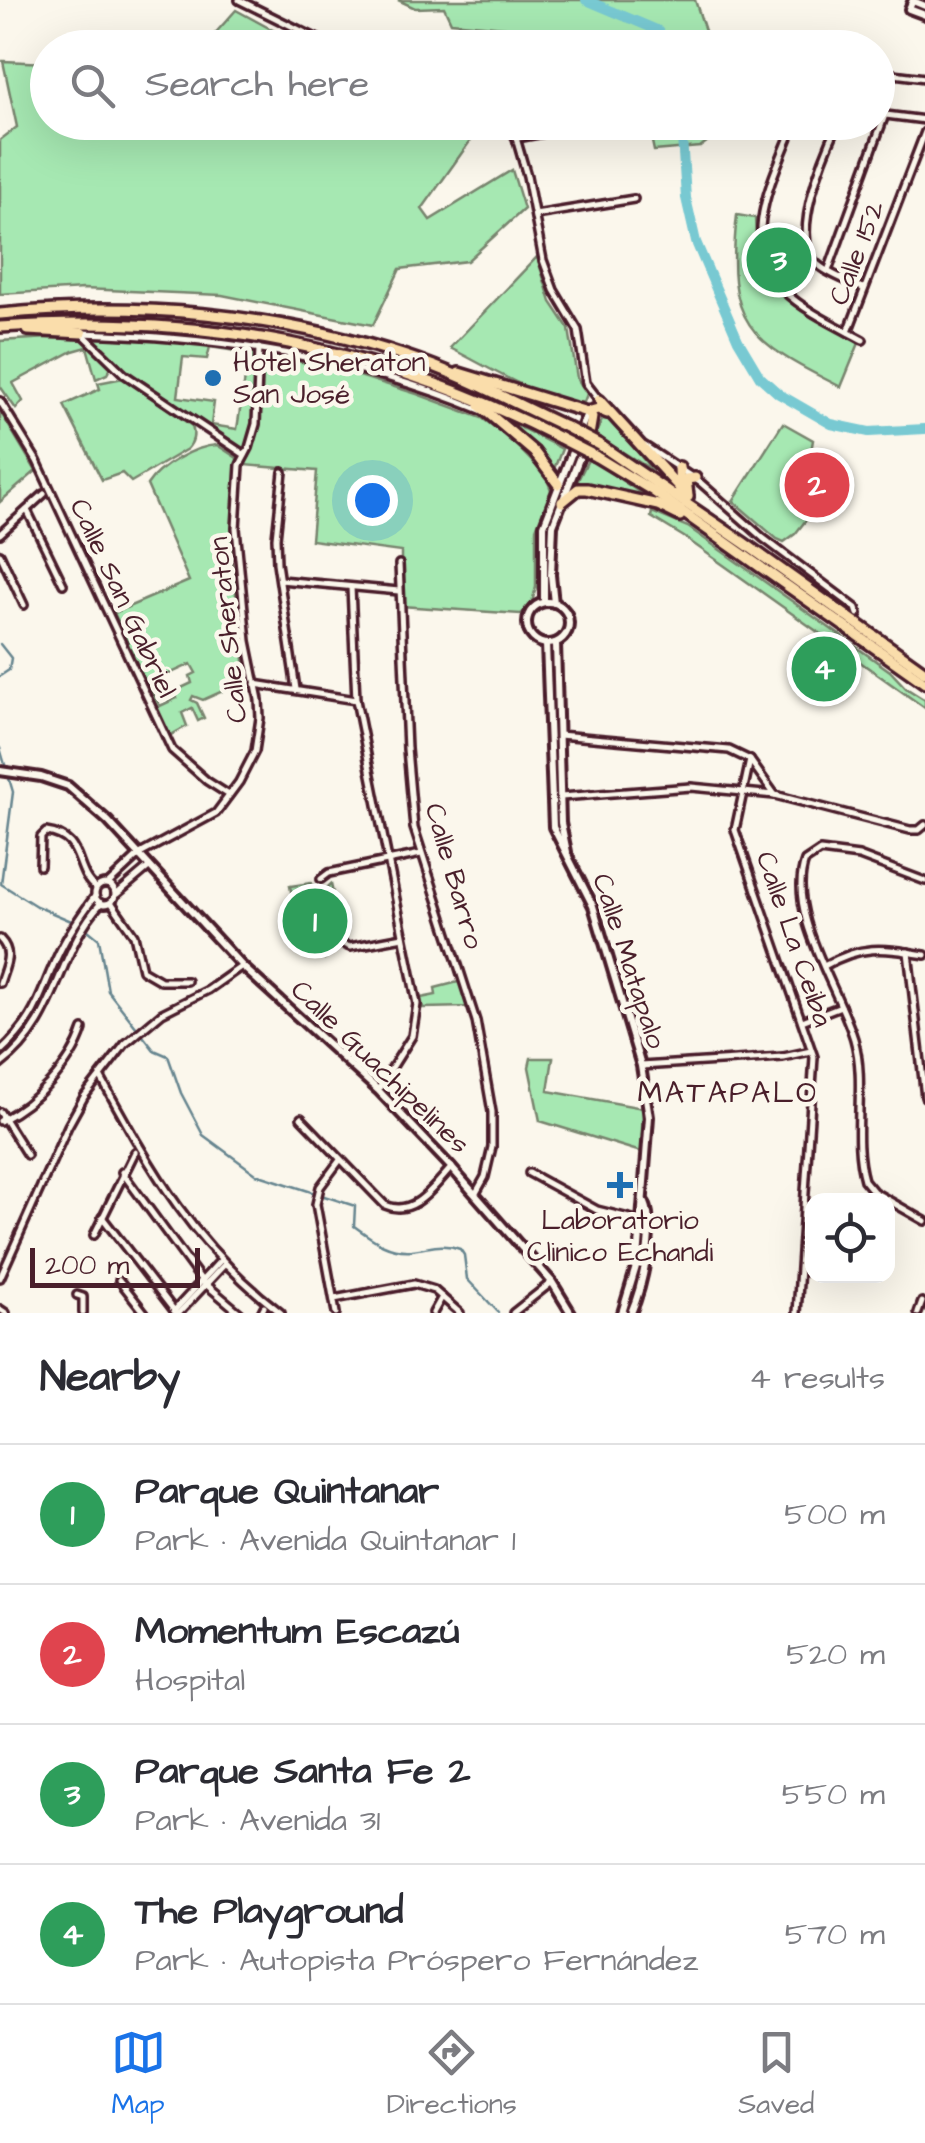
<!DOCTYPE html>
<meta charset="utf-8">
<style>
:root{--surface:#fff;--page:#f2f2f3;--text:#2b2b33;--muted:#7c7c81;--line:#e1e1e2;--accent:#1a73e8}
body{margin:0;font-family:"Architects Daughter",sans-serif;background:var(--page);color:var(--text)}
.controls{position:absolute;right:30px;bottom:30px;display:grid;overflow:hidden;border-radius:20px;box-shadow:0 10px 40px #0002}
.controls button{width:90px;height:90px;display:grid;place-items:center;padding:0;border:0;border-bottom:2px solid var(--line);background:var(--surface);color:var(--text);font:50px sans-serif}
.scale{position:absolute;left:30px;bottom:25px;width:170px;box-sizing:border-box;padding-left:10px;border:5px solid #4a1f2b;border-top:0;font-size:28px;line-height:35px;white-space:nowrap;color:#4a1f2b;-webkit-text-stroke:8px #fbf7ec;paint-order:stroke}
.you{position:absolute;left:372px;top:500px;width:35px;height:35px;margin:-25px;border:8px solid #fff;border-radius:50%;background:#1a73e8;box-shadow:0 0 0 15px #1a73e833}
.badge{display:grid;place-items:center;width:65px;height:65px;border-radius:50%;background:var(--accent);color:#fff;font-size:32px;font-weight:700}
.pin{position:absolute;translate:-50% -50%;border:5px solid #fff;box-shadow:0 2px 10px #0006}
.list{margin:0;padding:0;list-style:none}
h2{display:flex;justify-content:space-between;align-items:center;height:130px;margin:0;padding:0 40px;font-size:42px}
h2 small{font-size:32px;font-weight:400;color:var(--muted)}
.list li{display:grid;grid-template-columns:65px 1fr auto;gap:30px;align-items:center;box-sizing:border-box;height:140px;padding:0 40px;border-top:2px solid var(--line)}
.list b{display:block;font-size:38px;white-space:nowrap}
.list p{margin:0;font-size:32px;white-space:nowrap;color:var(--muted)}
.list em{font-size:32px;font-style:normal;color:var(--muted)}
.icon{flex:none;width:55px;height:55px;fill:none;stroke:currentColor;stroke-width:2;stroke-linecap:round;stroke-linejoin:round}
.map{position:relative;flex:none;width:925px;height:1313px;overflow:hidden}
.search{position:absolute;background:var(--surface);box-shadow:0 10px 40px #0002;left:30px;right:30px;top:30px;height:110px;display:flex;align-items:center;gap:25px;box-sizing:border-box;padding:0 35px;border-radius:55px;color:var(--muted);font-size:38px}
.sheet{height:690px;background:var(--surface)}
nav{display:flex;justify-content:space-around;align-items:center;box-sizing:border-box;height:140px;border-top:2px solid var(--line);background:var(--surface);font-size:28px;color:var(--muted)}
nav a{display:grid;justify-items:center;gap:5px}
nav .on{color:var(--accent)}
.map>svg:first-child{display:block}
</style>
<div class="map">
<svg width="925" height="1313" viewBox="0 0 925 1313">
<rect width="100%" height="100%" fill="#fbf7ec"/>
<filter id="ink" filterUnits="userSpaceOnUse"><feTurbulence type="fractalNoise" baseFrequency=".01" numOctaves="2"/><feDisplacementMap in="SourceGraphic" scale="20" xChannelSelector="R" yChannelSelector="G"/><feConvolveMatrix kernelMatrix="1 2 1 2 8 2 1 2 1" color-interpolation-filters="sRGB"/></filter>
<g filter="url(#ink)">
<g fill="#a6e8b2" stroke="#78846e" stroke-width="2.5" fill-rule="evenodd">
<polygon points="398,0 695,0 705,31 731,47 563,47 526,29 451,22 444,7 415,8"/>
<polygon points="236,10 304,47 203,47"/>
<polygon points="3,61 47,63 48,122 483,123 422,209 430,220 512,170 524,209 467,261 400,269 373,325 222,295 83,289 0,294 0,140 17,127"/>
<polygon points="648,123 648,122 732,123 700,147 654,151"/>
<path d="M 737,215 L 755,218 C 756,296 800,307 859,343 L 841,387 C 748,341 725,324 737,215 Z"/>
<path d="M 537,257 L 551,302 L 569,329 L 577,378 L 587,394 L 584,402 C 547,405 485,365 450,348 Z"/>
<path d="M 90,336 L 185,341 L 253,351 L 256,354 L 254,419 L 246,447 L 241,448 C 203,423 111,370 90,336 ZM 210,347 L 249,353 L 237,429 L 211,425 L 214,402 L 178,397 L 183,357 L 207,359 Z"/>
<polygon points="49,338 85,340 112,365 107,374 96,379 87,347 73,351 13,383 23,401 16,409 0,386 0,341"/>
<polygon points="267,355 337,369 417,394 482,418 508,437 546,476 551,490 536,529 536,587 531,606 521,614 401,606 401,552 311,540 317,471 244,465 257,433 262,358"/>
<path d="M 123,378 L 192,426 C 195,435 194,442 187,449 L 131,482 L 122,473 L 102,480 L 64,405 L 100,389 L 98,383 Z"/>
<polygon points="0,411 36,471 0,502"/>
<polygon points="604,416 614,423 652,470 595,435"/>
<polygon points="502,418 562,449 554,469 549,466"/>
<polygon points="783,423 813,440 803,498 810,515 795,534 784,542 777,539 733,501"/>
<path d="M 217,445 L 237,458 L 231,553 L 247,685 L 241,678 L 232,681 L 234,686 L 203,700 L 193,696 L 191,700 L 197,703 L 204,718 L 198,721 L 192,708 L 182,713 L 187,726 L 169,736 L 114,613 L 189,581 L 147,485 C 158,467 195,446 217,445 ZM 191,664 L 196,673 L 190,676 L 192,683 L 175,691 L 177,698 L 160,706 L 149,683 Z"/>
<polygon points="588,460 593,461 648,498 596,486 575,486"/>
<polygon points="652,512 688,527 890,671 906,688 925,700 925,708 684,537 651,517"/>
<polygon points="311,883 318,891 326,889 331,884 342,936 333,929 326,931 324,941 332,952 325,959 285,914 294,906 290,886"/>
<polygon points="462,981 468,1007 423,1008 421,998 436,995 435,988"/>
<polygon points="531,1058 553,1058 548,1091 643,1108 641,1152 540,1121 529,1067"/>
</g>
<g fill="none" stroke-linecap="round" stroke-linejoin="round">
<g stroke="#66858f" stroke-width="2.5">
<polyline points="0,644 11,658 9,670 0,676"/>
<polyline points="0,748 13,792 1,884 36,906 76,923"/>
<path d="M 83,926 L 99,939 L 108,991 L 154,1050 L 168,1056 L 181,1093 L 203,1135 L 256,1174 L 355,1206 L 354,1226 C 372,1239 388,1252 412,1250 C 430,1248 442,1242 460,1249 L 464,1255 L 467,1279 L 498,1312"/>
</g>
<g stroke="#78c9d2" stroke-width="10">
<polyline points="586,0 657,30 672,48"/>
<polyline points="681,122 686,198 696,242 738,340 760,377 779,394 831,424 869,432 925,429"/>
</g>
<g stroke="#4a1f2b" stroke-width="12">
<g id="minor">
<polyline points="239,0 336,48"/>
<polyline points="878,72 925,78"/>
<polyline points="878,114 925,120"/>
<polyline points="507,122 516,138 527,176 543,260 554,290 578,330 586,383 599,400"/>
<path d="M 795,122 C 775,175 736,242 783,290 C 804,311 837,326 863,340"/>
<path d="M 839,122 C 825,152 789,236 816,263 C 827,274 849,281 864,289"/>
<polyline points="517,138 603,122"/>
<polyline points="535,215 634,199"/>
<polyline points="828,271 885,115"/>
<polyline points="848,332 925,132"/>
<path d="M 82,333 C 221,337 353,357 483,411"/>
<polyline points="82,333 124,374 245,455"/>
<polyline points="0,401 37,461 172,750 207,781 229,795"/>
<polyline points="645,446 701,483 763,538 856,608 858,614"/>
<polyline points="283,472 276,538 277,563 296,689"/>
<polyline points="27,510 63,584"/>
<polyline points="0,534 44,494"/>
<polyline points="0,554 24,605"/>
<polyline points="399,564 407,749 414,828 476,1021 492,1112 492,1147 485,1177 476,1193"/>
<polyline points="280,580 399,591"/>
<polyline points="351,587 356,700 417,1004 412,1036 378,1090"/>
<polyline points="255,684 356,700"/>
<polyline points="559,735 729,750 750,760 775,795"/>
<polyline points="750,760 735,830 814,1057 797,1313"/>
<polyline points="561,797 691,787 775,795 910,830 919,830 925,825"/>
<path d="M 40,866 L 41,837 L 46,832 C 86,837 73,872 96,888"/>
<polyline points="321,879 329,873 421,854"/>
<path d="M 925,881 L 859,856 L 820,851 L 805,861 C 786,913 839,989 854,1039 C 867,1084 851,1135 864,1180 L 874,1192 L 925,1221"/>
<polyline points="108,884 140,854 216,813 239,782 255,751 260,718 259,700 247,641 236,528 240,465 249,448 256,424 259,348"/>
<circle cx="105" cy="894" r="10"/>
<polyline points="117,894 150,866"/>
<polyline points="111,902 134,935 142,970 161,981 187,981"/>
<path d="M 0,939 C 14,953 5,966 0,983"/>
<polyline points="330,939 350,947 403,937"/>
<polyline points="908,952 925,1097"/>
<path d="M 824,966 C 862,944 883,948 925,955"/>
<polyline points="802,1021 841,1006"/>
<path d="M 0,1052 C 43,1013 39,989 64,943 C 73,926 84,911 95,896"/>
<path d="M 0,1065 C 60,1020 56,952 101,903"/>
<polyline points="641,1066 783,1057 811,1051"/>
<path d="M 101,1078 C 154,1174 193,1245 281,1313"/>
<polyline points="0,1112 27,1155"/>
<path d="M 301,1118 L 385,1205 C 414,1218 434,1186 452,1167"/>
<path d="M 0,1121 C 35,1103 71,1067 83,1029"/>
<polyline points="122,1172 202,1281 240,1313"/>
<polyline points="529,1173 597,1210 641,1221"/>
<polyline points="102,1217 176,1313"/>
<polyline points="94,1235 135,1152"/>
<polyline points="0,1278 68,1126 84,1097 125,1044 162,1013 208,990 242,966"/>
<polyline points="119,1280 145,1313"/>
<polyline points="77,1295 83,1297 83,1313"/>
<polyline points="334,1299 414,1284 434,1290 460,1313"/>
<polyline points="0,1309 6,1313"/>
<polyline points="174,1311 220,1261"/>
<polyline points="179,1313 224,1265"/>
<polyline points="261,1313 264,1307"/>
<polyline points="336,1313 316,1204 320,1187 340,1160"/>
<polyline points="433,1313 442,1297"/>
<polyline points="513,1313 552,1282"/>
<polyline points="918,1313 922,1302"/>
</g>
</g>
<g stroke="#4a1f2b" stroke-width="14">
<g id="tertiary">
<circle cx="548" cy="623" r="21"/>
<polyline points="544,602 544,525 587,413"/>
<polyline points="554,603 551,575 553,525 588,436"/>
<polyline points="556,643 561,823 567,852"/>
<polyline points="546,644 553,827 593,906 641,1066 649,1117 638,1260 622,1313"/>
<polyline points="0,771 41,777 68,786 108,821 242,966 378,1090 450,1166 552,1282 571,1313"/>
<path d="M 631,1313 C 642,1288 656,1228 645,1203"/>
</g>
</g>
<g stroke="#4a1f2b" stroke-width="14">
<g id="secondary">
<polyline points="913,0 909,9 925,15"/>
<polyline points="913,1 925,6"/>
</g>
</g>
<g stroke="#4a1f2b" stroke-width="16">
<g id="trunk">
<path d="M 0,314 C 135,301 277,313 406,356 C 461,374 514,403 566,427"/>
<path d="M 0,327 C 203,313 378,346 560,438"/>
<polyline points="28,330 82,333"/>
<polyline points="459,373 587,412 598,409 607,413"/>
<polyline points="599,400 688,497"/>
<polyline points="480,406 534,452 558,484"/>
<polyline points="587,412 592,417 589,435"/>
<polyline points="600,445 744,543 925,672"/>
<polyline points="595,456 653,491 925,683"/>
<polyline points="679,467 680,490"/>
<polyline points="688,496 686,479 695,478"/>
<polyline points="562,502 578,489 587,489 658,505 680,516"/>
</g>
</g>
<use href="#minor" stroke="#fbf7ec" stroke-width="5"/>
<use href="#tertiary" stroke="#fbf7ec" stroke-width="6"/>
<use href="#secondary" stroke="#fbf7ec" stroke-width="6"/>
<use href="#trunk" stroke="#faddab" stroke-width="9"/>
<g stroke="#4a1f2b" stroke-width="16" stroke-linecap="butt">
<g id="trunk-bridge">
<polyline points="566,427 600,445"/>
<polyline points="560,438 595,456"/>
</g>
</g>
<use href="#trunk-bridge" stroke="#faddab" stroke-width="9"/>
</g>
</g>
<g fill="#1f6fb2" stroke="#fbf7ec" stroke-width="4">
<circle cx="213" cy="378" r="10"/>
<path d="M615 1170h10v10h10v10h-10v10h-10v-10h-10v-10h10z"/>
</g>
<g text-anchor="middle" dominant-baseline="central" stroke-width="9" stroke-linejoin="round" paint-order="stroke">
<g font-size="28" fill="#4a1f2b" stroke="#fbf7ec">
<text transform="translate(857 253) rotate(-69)">Calle 152</text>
<text transform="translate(123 598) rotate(65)">Calle San Gabriel</text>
<text transform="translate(228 630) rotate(-96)">Calle Sheraton</text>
<text transform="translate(454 876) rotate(74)">Calle Barro</text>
<text transform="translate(794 939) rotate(71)">Calle La Ceiba</text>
<text transform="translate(629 961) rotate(72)">Calle Matapalo</text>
<text transform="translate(380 1067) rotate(44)">Calle Guachipelines</text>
</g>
<g font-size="28" fill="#4a1f2b" stroke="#fbf7ec" text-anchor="start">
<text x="233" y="362">Hotel Sheraton<tspan x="233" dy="32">San José</tspan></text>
<text x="620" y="1220" text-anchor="middle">Laboratorio<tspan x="620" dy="32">Clinico Echandi</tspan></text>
</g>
<g font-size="30" letter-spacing="2.5" fill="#4a1f2b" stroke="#fbf7ec">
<text x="728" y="1093">MATAPALO</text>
</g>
</g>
</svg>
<div class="controls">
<button><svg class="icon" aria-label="locate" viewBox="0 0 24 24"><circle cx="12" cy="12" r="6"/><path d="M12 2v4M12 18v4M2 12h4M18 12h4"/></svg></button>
</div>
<div class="scale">200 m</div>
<div class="you"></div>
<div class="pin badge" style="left:315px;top:921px;background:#2e9e5b">1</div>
<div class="pin badge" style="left:817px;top:485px;background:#e0444e">2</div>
<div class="pin badge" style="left:779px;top:260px;background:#2e9e5b">3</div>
<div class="pin badge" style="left:824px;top:669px;background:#2e9e5b">4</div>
<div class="search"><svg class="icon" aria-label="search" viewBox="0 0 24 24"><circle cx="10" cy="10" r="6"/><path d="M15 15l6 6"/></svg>Search here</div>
</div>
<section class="sheet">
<h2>Nearby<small>4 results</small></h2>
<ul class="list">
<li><span class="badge" style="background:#2e9e5b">1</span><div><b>Parque Quintanar</b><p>Park · Avenida Quintanar 1</p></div><em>500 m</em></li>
<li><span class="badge" style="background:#e0444e">2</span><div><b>Momentum Escazú</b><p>Hospital</p></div><em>520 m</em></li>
<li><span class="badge" style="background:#2e9e5b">3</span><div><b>Parque Santa Fe 2</b><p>Park · Avenida 31</p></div><em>550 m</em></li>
<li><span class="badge" style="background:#2e9e5b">4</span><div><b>The Playground</b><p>Park · Autopista Próspero Fernández</p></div><em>570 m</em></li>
</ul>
</section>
<nav>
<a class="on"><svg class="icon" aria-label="map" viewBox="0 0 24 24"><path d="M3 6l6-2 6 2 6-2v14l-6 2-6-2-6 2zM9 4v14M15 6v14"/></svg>Map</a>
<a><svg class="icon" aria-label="directions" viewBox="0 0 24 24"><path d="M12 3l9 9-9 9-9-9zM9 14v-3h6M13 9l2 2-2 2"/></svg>Directions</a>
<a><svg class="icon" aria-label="saved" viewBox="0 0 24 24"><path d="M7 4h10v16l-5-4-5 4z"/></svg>Saved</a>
</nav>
